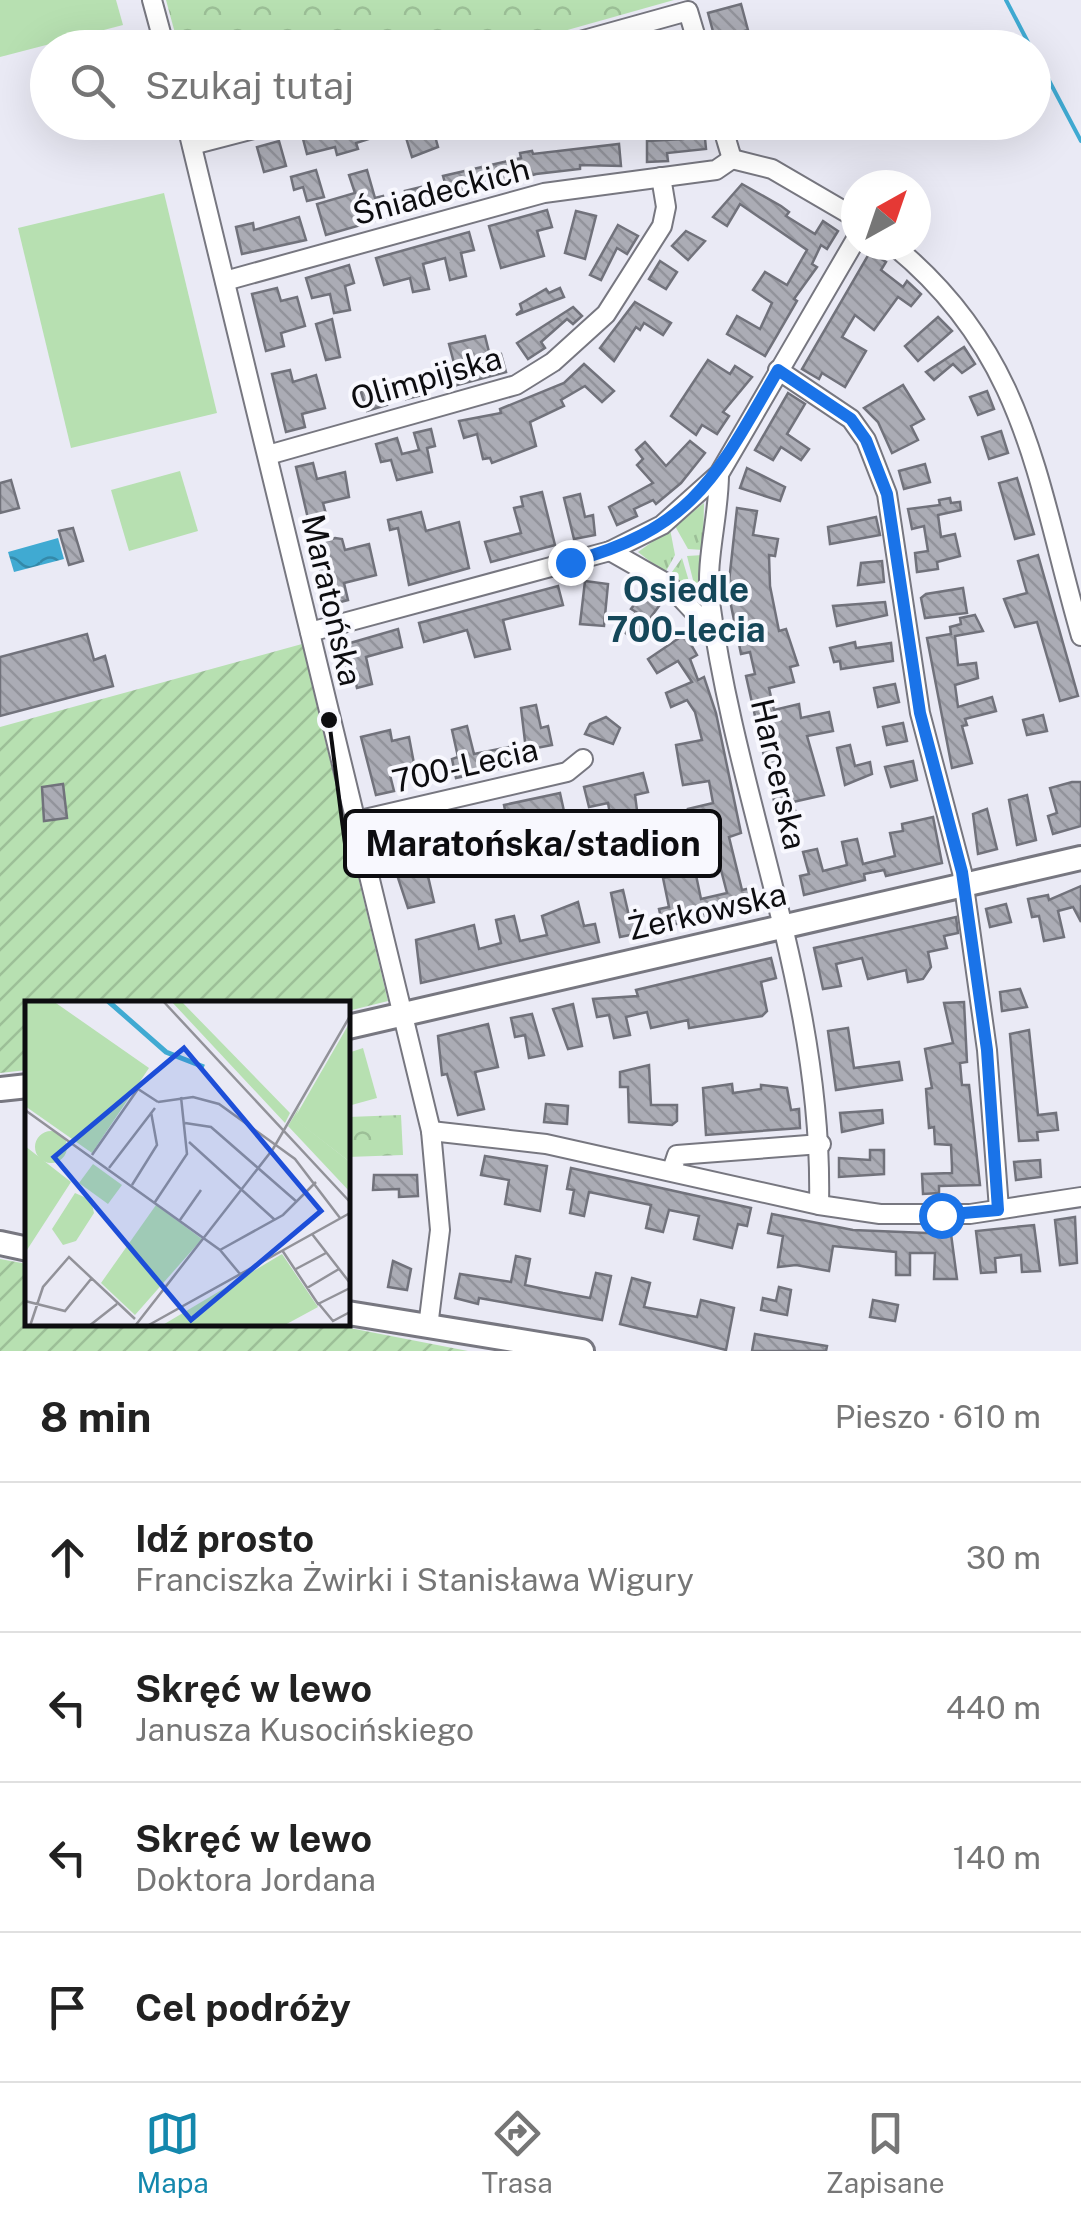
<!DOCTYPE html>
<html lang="pl">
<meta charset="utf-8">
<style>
:root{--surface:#fff;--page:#f2f2f2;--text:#222;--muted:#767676;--line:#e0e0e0;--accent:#1488ad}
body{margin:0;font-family:"Public Sans",sans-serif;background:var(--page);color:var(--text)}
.compass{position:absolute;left:841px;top:170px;width:90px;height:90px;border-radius:50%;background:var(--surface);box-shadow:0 10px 40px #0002;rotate:40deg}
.stop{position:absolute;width:30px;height:30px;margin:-22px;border:8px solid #1a73e8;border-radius:50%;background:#fff}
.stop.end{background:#1a73e8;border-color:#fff;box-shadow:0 2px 10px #0008}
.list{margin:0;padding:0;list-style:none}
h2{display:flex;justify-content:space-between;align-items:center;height:130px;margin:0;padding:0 40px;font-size:42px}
h2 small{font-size:32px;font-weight:400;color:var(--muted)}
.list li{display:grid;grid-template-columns:65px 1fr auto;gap:30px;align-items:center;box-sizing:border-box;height:150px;padding:0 40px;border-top:2px solid var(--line)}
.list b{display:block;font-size:38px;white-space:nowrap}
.list p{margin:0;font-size:32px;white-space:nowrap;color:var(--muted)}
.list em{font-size:32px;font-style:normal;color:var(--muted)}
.icon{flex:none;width:55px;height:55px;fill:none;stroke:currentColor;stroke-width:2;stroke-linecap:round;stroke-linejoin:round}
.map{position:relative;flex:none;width:1081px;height:1351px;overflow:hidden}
.search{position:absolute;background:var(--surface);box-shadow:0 10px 40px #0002;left:30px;right:30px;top:30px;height:110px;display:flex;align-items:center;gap:25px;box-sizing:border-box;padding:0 35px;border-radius:55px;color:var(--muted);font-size:38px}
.sheet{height:730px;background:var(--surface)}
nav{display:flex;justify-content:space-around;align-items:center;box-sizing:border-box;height:140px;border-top:2px solid var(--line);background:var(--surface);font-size:28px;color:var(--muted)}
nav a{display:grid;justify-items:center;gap:5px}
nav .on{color:var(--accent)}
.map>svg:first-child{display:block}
</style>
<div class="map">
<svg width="1081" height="1351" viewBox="0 0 1081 1351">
<defs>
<pattern id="grass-tufts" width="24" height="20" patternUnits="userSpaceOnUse" patternTransform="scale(2.5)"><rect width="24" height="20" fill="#b7e0b1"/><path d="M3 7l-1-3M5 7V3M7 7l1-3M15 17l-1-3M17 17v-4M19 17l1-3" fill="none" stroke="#9cbf97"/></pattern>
<pattern id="park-crowns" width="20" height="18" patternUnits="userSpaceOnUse" patternTransform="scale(2.5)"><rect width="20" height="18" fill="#b7e0b1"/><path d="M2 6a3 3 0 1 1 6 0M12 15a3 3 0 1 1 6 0" fill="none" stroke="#9cbf97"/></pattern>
<pattern id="garden-furrows" width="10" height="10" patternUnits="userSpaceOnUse" patternTransform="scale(2.5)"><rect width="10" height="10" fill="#b7e0b1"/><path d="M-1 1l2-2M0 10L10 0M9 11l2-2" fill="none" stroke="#9cbf97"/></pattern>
<pattern id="water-waves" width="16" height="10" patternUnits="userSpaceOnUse" patternTransform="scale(2.5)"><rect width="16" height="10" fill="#40aad2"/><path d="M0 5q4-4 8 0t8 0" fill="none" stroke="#3489a9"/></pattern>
<pattern id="building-back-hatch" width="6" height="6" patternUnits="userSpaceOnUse" patternTransform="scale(2.5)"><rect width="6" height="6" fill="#abacb5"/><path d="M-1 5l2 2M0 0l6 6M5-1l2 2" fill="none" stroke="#92939b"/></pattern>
</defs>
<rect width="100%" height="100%" fill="#eaeaf5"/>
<g fill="url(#grass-tufts)">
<polygon points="704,503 703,550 688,549 675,526"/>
<polygon points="670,529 675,555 665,573 638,552"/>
<polygon points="703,555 699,597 695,598 669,576 682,558 691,588 695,588 687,556"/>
</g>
<g fill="url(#park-crowns)">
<polygon points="166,0 674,0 507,47 179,48"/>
<polygon points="401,1115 403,1155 348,1157 348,1117"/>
</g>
<g fill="url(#garden-furrows)">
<polygon points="302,644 388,1001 348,1011 348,1004 28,1004 27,1070 0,1073 0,727"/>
<polygon points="0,1259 27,1264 28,1324 329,1324 468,1351 0,1351"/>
</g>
<g fill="#b7e0b1">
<polygon points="0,0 116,0 123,25 0,57"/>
<polygon points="164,193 217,413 71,448 18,228"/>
<polygon points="180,471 198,531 129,551 111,490"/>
<polygon points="363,1048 377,1098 348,1106 348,1053"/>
</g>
<polygon fill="url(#water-waves)" points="58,538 64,559 14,572 8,552"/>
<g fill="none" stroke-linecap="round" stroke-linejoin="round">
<g stroke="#40aad2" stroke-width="4">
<polyline points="1006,0 1031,48"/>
<polyline points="1034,52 1081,141"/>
</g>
</g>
<g fill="url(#building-back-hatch)" stroke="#71727b" stroke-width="2.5">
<polygon points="741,4 748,30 715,39 708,13"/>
<polygon points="345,122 431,122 438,147 412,157 403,128 356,143 358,149 337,155 335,147 307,154 302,135"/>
<polygon points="479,122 522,122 523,126 483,136"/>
<polygon points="704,128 706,149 667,153 668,161 647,162 647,141 683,139 682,130"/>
<polygon points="279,141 286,166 264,172 257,147"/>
<polygon points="619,144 621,166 580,165 580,169 536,174 450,200 443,176 521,158 520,153 532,151 533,154"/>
<polygon points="316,170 324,197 307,201 303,187 294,190 291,177"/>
<polygon points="367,170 375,198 383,196 389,217 326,235 317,204 355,193 349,175"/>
<polygon points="742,184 781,206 789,212 786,216 815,234 823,221 838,231 827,249 821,245 812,264 817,267 794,299 797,301 765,356 727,334 737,316 760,329 772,303 753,290 765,272 787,285 807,250 740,204 727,226 713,217"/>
<polygon points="421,187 426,204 411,211 405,191"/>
<polygon points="547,210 552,227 537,231 544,256 501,268 489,226"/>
<polygon points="576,211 596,216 585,259 565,253"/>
<polygon points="299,217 306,240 242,254 236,227 253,223 254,230"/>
<polygon points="618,225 638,236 627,254 617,248 601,280 590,275"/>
<polygon points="686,231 705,241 688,260 672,246"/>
<polygon points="469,232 474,250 461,253 466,276 450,280 445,258 423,264 429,289 413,292 410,278 384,285 376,258"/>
<polygon points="870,252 886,262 881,270 903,287 907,281 921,294 911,306 898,297 874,330 855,315 842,337 866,351 845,387 822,373 819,379 802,369"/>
<polygon points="660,261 677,272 666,289 649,279"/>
<polygon points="349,265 354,283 345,286 350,310 334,313 330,294 312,298 306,278"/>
<polygon points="277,288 281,301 297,297 305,326 281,333 284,346 266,351 252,294"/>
<polygon points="560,288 564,297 516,315 522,310 520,304 546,289 549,293"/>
<polygon points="635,302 671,323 663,335 644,323 640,330 636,327 614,361 600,348"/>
<polygon points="573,307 582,316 573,324 567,319 541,342 545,348 528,359 517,343"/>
<polygon points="938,317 952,331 918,361 905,346"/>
<polygon points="332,319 340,357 326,360 316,324"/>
<polygon points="485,336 490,356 501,354 506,372 446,388 441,370 455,367 449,344"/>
<polygon points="964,347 975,364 962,373 953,364 934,380 926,372"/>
<polygon points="708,360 730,374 735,366 752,377 723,412 729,416 717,434 702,425 696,435 671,416"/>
<polygon points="584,364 614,391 602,402 585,386 561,400 564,406 530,422 536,446 492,463 490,458 483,459 477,434 464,438 459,421 501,413 500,409 564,383"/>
<polygon points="290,370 293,382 316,375 325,408 302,414 305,427 286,432 272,374"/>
<polygon points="422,376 426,394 406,399 401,382"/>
<polygon points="380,383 387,405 367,411 360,389"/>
<polygon points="903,385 924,419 911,426 918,440 892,453 878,422 864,408"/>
<polygon points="987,391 994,409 978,415 970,397"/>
<polygon points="788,393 805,404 787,434 809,449 801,460 781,447 773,460 755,450"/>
<polygon points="431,429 435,446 427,448 432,472 397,480 391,460 381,462 376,444 397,438 402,454 419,450 414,433"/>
<polygon points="1001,431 1008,453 989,459 982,437"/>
<polygon points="690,441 705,453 681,483 656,504 653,500 634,509 637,516 617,525 609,507 653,483 637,465 643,459 636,450 645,442 666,466"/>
<polygon points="313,463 317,479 345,472 349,497 323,503 327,518 309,523 296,467"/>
<polygon points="925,464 930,482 904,489 899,471"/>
<polygon points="747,468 785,487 780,501 740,488"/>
<polygon points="1017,478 1034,534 1015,539 999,483"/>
<polygon points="11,480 19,508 0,513 0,483"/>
<polygon points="542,492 555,545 491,562 485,542 521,533 514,508 523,506 521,497"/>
<polygon points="580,494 585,517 593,515 595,535 574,539 564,498"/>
<polygon points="950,498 951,503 960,502 961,510 938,515 941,537 955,534 960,556 937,562 938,569 917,572 915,553 928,551 924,526 912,529 908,509 940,505 939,500"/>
<polygon points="737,508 757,511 753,535 778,539 775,556 769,555 770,586 779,631 786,629 798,665 790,667 794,682 769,688 774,710 799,704 801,718 829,712 833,731 807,736 824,795 793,802 795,810 777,814 746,676 755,674 750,652 741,654 728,591"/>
<polygon points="421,512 426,531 459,522 469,568 409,585 398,528 390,530 388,520"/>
<polygon points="876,517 880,535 830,544 828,527"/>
<polygon points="73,528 83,561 69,565 59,531"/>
<polygon points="335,538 342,539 345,550 369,544 376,575 344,583 348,600 329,605 314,545"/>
<polygon points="1038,555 1078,696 1060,701 1037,622 1015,627 1004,599 1027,593 1018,561"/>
<polygon points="882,561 884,582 858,585 861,563"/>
<polygon points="585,581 608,584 604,626 580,624"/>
<polygon points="558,586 563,605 503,620 510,649 475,657 467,630 424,642 419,623"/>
<polygon points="963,588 967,613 925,618 921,598 926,594"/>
<polygon points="642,594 659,606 634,640 622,630 636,612 631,609"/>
<polygon points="885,602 887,615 837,626 833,606"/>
<polygon points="975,615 983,631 955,636 958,665 976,663 978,678 955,685 958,707 992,697 996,711 965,719 967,725 962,726 972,763 952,768 927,638 951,634 950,627 961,624 960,618"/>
<polygon points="398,629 402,647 366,657 372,684 357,688 351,664 344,666 340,646"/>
<polygon points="87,634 94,660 105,656 113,686 0,716 0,657"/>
<polygon points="685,634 697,655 690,659 698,680 704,677 716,713 741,833 729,837 742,890 756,887 760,905 663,927 659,909 669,907 663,878 690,872 696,875 701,899 727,893 708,820 692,824 688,809 713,803 709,781 683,785 680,769 676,745 702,740 695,712 687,700 671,707 666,693 692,682 678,661 657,673 648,659"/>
<polygon points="855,642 856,648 891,643 893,661 841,669 840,661 834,662 830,648"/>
<polygon points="895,684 899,702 878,707 874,688"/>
<polygon points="536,705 541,728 548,726 552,745 526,750 521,708"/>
<polygon points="1043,715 1047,731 1027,735 1023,720"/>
<polygon points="606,717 620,728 613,744 585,734 590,724"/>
<polygon points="903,723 907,741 887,745 883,727"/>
<polygon points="467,726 474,754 514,746 517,765 456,778 452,759 458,757 452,730"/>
<polygon points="390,730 392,741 409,737 415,769 390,775 394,791 376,795 361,737"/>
<polygon points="850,745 855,766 870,762 872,774 845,785 837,748"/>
<polygon points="913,761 917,780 891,787 885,767"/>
<polygon points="643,773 648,792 635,795 638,818 612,825 608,803 589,807 584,787"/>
<polygon points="1072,782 1081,782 1081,826 1053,834 1048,816 1057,813 1050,788"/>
<polygon points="63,784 67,818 44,821 42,787"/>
<polygon points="560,793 569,834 558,837 553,812 530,816 536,842 520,846 515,823 508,825 504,805"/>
<polygon points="1027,795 1036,840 1017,845 1009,800"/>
<polygon points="987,809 997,849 978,854 973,814"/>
<polygon points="482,811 486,829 465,834 461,815"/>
<polygon points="933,817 942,863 886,876 884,870 864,874 865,880 804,895 800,876 809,874 803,852 817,849 823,871 847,865 842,842 857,839 863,864 895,856 890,833 903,831 902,824"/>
<polygon points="404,831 408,846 440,839 443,853 461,849 463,861 427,872 434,902 408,908 397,875 401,874 396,854 392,855 387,835"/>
<polygon points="1081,886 1081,922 1073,907 1058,911 1064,937 1044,941 1039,916 1032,917 1028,899 1048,895 1049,900"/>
<polygon points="623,890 629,916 636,915 640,933 620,937 611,893"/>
<polygon points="578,902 584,926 595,924 599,942 421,983 416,940 474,925 479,949 501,943 496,920 514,916 520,941 547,935 542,916"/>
<polygon points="1006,904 1011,922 990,927 986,909"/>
<polygon points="956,917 958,933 944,936 947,948 928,952 931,967 923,979 908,982 906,970 868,979 862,958 836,964 841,986 823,989 814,948"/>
<polygon points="771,958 776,978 761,982 767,1011 762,1016 689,1028 688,1020 651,1028 647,1012 626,1017 630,1035 614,1038 609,1015 597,1017 593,999 638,996 636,990"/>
<polygon points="1020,989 1027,1007 1002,1011 1000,992"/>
<polygon points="964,1002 967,1062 960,1063 962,1085 969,1085 980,1185 939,1186 939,1193 923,1194 922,1174 952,1173 952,1167 951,1145 935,1144 934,1127 929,1128 926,1089 932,1088 925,1049 953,1043 944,1003"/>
<polygon points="573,1004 582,1046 568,1049 553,1009"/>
<polygon points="532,1014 544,1055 529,1058 525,1035 515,1037 511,1018"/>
<polygon points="488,1024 498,1067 475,1072 484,1109 458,1115 447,1074 442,1075 438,1036"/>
<polygon points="848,1028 854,1068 899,1062 902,1080 836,1090 828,1031"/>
<polygon points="1029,1030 1038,1115 1056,1113 1058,1130 1037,1132 1038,1140 1019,1141 1010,1034"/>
<polygon points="649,1065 651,1105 677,1105 677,1121 672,1125 629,1122 628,1087 620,1087 620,1072"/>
<polygon points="732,1084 733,1093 761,1089 761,1085 787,1088 791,1110 799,1109 800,1128 706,1135 703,1088"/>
<polygon points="546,1104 568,1106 567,1124 544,1122"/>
<polygon points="882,1110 883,1123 842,1132 840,1113"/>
<polygon points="870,1150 884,1150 884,1174 839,1177 839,1158 870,1160"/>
<polygon points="485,1156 547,1166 540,1211 505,1204 509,1180 481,1175"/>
<polygon points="1040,1160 1041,1177 1016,1180 1014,1162"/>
<polygon points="571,1168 751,1208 747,1226 738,1224 732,1248 694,1239 699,1216 669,1210 663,1232 646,1228 651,1205 589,1192 584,1216 570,1213 574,1190 567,1189"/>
<polygon points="374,1175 417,1175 418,1196 399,1197 399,1189 373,1190"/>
<polygon points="772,1214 853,1230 951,1234 957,1279 934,1279 935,1253 910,1253 910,1275 896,1275 896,1252 833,1246 829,1271 796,1265 778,1267 783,1236 768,1233"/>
<polygon points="1075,1217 1077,1263 1060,1265 1055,1220"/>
<polygon points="1034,1225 1040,1271 1022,1272 1021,1255 995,1258 996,1272 981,1273 976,1231"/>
<polygon points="516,1256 530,1259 525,1285 563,1293 590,1298 596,1273 611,1276 602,1320 479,1298 478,1304 455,1298 460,1274 511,1282"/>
<polygon points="393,1261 411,1269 407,1290 388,1287"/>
<polygon points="632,1278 650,1283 644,1307 697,1317 701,1300 734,1308 726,1350 620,1324"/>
<polygon points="779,1287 791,1290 787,1315 761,1310 763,1298 776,1301"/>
<polygon points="873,1300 898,1305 895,1321 870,1317"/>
<polygon points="755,1334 827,1346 826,1351 752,1351"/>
</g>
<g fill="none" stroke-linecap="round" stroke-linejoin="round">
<g stroke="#777780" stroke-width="22">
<g id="street">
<polyline points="152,0 165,48"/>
<polyline points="555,48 688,11 699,48"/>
<polyline points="186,122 431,1131 440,1230 428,1327"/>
<polyline points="721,122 732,159"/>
<polyline points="192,145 281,122"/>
<polyline points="732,159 772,169 856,218"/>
<path d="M 893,245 C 1027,354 1036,480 1081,636"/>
<polyline points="225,281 544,193 716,170 732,159"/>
<polyline points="778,370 851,419 866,440 887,494 920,713 962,872 987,1050 999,1209"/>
<polyline points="268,455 516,385 553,362 606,314 662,226 666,207 661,177"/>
<path d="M 719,474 C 719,517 705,559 710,602 C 738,808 824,994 819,1205"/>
<polyline points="610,551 668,584 714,633"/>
<polyline points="310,632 610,551 662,525 719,474 856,239"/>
<polyline points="356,821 567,772 583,759"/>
<polyline points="431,1131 546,1144 819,1205 880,1214 970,1214 1081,1197"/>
<polyline points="672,1170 677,1155 821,1144"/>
</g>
</g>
<g stroke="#777780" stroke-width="28">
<g id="secondary">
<polyline points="348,1027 1081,858"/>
<polyline points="0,1089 28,1086"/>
<polyline points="0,1243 28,1249"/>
<polyline points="348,1313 582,1351"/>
</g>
</g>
<use href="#street" stroke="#fff" stroke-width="18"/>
<use href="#secondary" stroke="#fff" stroke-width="22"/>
</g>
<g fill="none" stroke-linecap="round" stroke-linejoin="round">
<path stroke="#1a73e8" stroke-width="12" d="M 570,562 C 695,528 717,475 778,370 L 851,419 L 866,440 L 887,494 L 920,713 L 962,872 L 987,1050 L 998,1210 L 941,1215"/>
</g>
<g text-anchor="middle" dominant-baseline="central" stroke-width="8" stroke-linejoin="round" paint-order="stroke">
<g font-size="32" fill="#0d0d10" stroke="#f8f8fe">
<text transform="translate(441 191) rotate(-15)">Śniadeckich</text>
<text transform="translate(426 378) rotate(-16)">Olimpijska</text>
<text transform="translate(332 600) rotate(77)">Maratońska</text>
<text transform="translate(465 765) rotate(-13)">700-Lecia</text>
<text transform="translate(779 774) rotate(77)">Harcerska</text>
<text transform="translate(707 911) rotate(-13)">Żerkowska</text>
</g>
<g font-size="35" font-weight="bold" fill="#154759" stroke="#f8f8fe">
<text x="686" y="589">Osiedle<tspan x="686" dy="40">700-lecia</tspan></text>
</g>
</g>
<g transform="translate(25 1001)">
<rect width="325" height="325" fill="#eaeaf5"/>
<path d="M 146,0 L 156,0 L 265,112 L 260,122 ZM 275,105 L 270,118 L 325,161 L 325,191 L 263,125 Z" fill="#b7e0b1"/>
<path d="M 0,0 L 28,0 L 124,67 L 67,152 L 0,105 ZM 0,145 L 46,181 L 0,252 Z" fill="#b7e0b1"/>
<path d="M 325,21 L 325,161 L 269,118 ZM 131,204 L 177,238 L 110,314 L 76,282 ZM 257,253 L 293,306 L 258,325 L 136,325 Z" fill="#b7e0b1"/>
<path d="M10 146a16 16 0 1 1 32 0a16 16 0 1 1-32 0ZM 68,163 L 97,184 L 83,203 L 54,182 ZM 50,192 L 66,199 L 69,212 L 51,240 L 38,244 L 27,228 Z" fill="#b7e0b1"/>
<path fill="none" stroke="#40aad2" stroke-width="5" d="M 83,0 L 141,51 L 179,66"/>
<path fill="none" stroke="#929299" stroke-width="2.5" d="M 138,0 L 325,201M 133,101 L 168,96 L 194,103 L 270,158 L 315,217M 0,109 L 195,249 L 215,273M 160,122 L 186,126 L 272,201M 164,141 L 250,219M 67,154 L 113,88 L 133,101M 84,167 L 130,107M 107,184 L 132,144 L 126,111M 130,201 L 162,153 L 156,96M 155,219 L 176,189M 287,233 L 325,282M 195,249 L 258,214 L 291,181M 257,249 L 293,303 L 325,287M 269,269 L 301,252M 282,287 L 314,268M 0,300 L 40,310 L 66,278M 294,303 L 308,320 L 325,311M 5,325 L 18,286 L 44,256 L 110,318M 64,325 L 92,303M 110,325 L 248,148 L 325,15M 122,325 L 325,212"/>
<path fill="#1d4ed8" fill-opacity="0.15" stroke="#1d4ed8" stroke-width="5" d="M 159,47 L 296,210 L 166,319 L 29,156 Z"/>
<rect width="325" height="325" fill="none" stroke="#0d0d10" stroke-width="5"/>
</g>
<path fill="none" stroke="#0d0d10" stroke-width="4" d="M329 720L345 844"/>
<circle fill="#0d0d10" stroke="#f8f8fe" stroke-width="4" cx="329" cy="720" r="10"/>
<rect fill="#f8f8fe" stroke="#0d0d10" stroke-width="4" x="345" y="811" width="375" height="65" rx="10"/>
<g font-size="35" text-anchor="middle" font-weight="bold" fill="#0d0d10">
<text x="533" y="856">Maratońska/stadion</text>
</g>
</svg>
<svg class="compass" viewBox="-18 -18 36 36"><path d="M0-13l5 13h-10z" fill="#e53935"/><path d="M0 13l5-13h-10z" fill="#767676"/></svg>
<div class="stop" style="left:941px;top:1215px"></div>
<div class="stop end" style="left:570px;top:562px"></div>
<div class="search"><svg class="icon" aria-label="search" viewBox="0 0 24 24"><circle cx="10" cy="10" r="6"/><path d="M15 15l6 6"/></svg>Szukaj tutaj</div>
</div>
<section class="sheet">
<h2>8 min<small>Pieszo · 610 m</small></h2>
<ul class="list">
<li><svg class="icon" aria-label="ahead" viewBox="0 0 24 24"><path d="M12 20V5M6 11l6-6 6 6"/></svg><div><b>Idź prosto</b><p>Franciszka Żwirki i Stanisława Wigury</p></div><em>30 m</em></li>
<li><svg class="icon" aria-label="left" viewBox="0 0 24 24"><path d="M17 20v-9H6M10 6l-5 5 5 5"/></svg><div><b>Skręć w lewo</b><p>Janusza Kusocińskiego</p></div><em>440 m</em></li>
<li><svg class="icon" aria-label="left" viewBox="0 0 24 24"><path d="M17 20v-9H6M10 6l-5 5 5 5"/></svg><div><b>Skręć w lewo</b><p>Doktora Jordana</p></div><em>140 m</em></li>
<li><svg class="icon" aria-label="arrive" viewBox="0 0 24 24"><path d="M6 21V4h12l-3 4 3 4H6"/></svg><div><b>Cel podróży</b></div></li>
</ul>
</section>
<nav>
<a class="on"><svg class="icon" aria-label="map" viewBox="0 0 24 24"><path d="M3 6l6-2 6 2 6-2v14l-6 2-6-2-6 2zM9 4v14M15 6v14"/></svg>Mapa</a>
<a><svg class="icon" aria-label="directions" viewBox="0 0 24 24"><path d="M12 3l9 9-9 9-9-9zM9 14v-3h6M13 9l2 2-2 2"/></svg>Trasa</a>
<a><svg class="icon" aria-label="saved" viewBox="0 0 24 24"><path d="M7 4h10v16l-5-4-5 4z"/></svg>Zapisane</a>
</nav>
